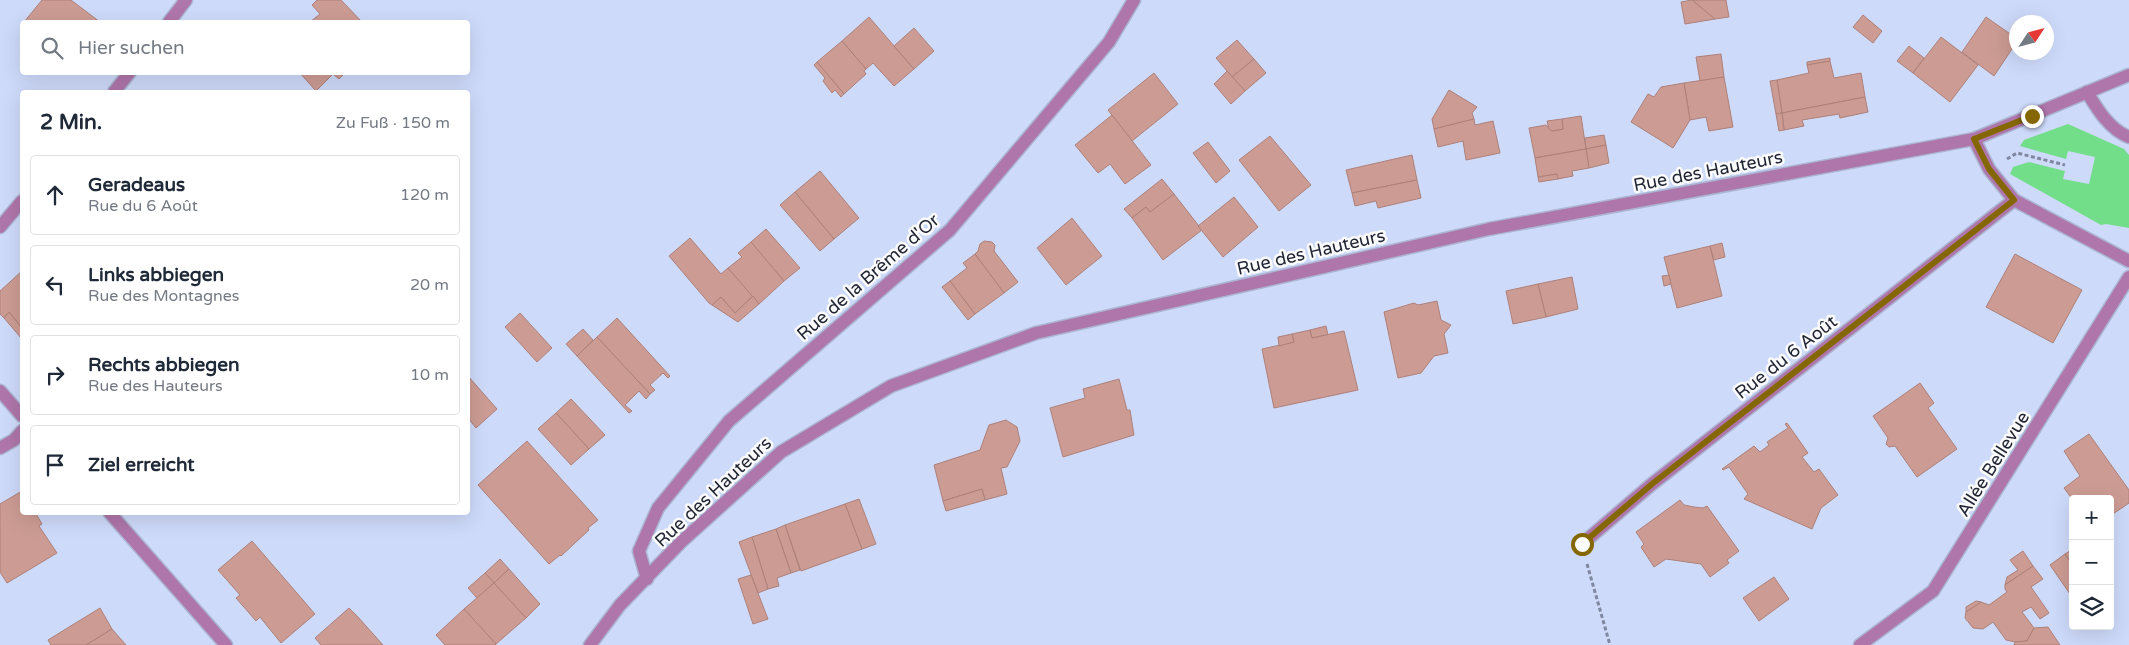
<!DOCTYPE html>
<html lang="de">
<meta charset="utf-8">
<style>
:root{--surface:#fff;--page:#f6f6f7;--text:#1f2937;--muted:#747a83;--line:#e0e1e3}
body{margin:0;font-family:"Varela Round",sans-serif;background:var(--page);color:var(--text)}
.controls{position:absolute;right:15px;bottom:15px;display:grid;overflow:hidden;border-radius:5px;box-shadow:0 5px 20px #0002}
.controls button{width:45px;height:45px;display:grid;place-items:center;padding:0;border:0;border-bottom:1px solid var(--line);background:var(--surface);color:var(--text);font:25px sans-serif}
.compass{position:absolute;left:2009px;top:15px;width:45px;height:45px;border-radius:50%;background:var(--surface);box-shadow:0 5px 20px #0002;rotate:54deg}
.stop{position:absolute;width:15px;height:15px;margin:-11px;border:4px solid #856701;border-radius:50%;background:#fff}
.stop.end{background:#856701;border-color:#fff;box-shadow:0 1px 5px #0008}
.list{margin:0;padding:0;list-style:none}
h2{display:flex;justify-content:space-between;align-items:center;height:65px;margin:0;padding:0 20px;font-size:21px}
h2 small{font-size:16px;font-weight:400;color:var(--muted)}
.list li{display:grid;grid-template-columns:32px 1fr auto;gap:15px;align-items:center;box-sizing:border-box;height:80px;margin:0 10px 10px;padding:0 10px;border:1px solid var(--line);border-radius:5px}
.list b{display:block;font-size:19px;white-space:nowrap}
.list p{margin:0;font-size:16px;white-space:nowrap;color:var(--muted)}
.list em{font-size:16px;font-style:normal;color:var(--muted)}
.icon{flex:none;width:28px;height:28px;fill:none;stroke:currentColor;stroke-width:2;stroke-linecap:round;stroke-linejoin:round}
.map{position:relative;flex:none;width:2129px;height:645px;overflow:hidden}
.search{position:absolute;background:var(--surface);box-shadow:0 5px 20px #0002;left:20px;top:20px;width:450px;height:55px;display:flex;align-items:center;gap:12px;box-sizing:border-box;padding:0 18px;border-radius:5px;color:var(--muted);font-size:19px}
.panel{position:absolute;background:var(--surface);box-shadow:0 5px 20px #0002;left:20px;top:90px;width:450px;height:425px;border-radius:5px}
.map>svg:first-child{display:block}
</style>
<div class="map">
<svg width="2129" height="645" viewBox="0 0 2129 645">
<rect width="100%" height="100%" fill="#cedafa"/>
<polygon fill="#72de8a" points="2068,124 2124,149 2129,155 2129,228 2106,224 2101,225 2010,174 2013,167 2029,162 2065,171 2063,179 2089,184 2095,157 2068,151 2066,159 2020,146 2024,140"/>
<g fill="#cc9c94" stroke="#ae8079">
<polygon points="42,0 71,0 100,22 24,22"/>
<polygon points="317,0 341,0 362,22 310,22 320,14 312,5"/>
<polygon points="1692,0 1715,19 1685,24 1681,2"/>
<polygon points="1692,0 1726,0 1729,17 1715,19"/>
<polygon points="1863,15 1882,31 1873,43 1853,27"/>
<polygon points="869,17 914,69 894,86 873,63 866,69 842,41"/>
<polygon points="1986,17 2016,38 2016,43 1994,76 1962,52"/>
<polygon points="914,28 934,51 914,69 894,46"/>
<polygon points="1941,37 1978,65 1950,102 1913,73"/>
<polygon points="1237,40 1254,59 1232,77 1216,58"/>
<polygon points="842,41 866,69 864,71 866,74 844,94 817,62"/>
<polygon points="1909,46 1924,58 1913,73 1897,61"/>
<polygon points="1721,54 1724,77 1700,81 1696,57"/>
<polygon points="1830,58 1830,61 1807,65 1807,62"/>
<polygon points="1254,59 1266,73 1245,91 1232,77"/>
<polygon points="1830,61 1834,78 1861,73 1865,97 1782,113 1777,80 1809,73 1807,65"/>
<polygon points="817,62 844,94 841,97 835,90 832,93 823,81 825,78 814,65"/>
<polygon points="1227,71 1245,91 1231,104 1214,84"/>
<polygon points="299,72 346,72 339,79 333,74 316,91"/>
<polygon points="1154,73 1178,104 1132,141 1108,110"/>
<polygon points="1724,77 1733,127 1709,131 1706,117 1690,120 1684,83"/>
<polygon points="1777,80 1782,113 1776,114 1770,81"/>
<polygon points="1684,83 1690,120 1673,148 1631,122 1648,94 1654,97 1661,87"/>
<polygon points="1449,90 1477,107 1472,113 1474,119 1434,129 1432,119"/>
<polygon points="1865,97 1868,112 1840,118 1839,114 1802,120 1804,126 1784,130 1782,113"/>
<polygon points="1782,113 1784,130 1779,131 1776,114"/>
<polygon points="1112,115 1151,165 1125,184 1110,164 1098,173 1075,145"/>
<polygon points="1581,116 1586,149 1535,158 1529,128 1546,125 1552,131 1563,129 1562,119"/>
<polygon points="1474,119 1475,125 1493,121 1500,153 1466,160 1463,141 1438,147 1434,129"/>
<polygon points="1562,119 1563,129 1552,131 1549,129 1547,121"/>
<polygon points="1604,135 1606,145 1586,149 1585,138"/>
<polygon points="1270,136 1311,185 1279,211 1239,160"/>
<polygon points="1208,142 1230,171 1216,183 1193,153"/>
<polygon points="1606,145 1609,163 1589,168 1586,149"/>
<polygon points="1586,149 1589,168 1572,171 1573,176 1558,179 1557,174 1538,177 1535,158"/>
<polygon points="1412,155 1417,180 1352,193 1346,170"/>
<polygon points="820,171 859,218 834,239 795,192"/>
<polygon points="1557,174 1558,179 1539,182 1538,177"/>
<polygon points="1162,179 1174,194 1150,212 1146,207 1132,218 1124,209"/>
<polygon points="1417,180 1421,198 1378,208 1376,201 1355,206 1352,193"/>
<polygon points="795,192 834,239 820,251 780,205"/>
<polygon points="1174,194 1202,230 1163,260 1132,218 1146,207 1150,212"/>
<polygon points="1234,197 1258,227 1223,257 1198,226"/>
<polygon points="1072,218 1102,256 1066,285 1037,248"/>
<polygon points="766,229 800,268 784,281 751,242"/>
<polygon points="690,238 721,274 728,268 753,296 735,313 721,297 712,305 709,303 669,256"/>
<polygon points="984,241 992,242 995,245 994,251 1018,282 1004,293 975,254 978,251 980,244"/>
<polygon points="751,242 784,281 759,304 728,268 742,257 738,253"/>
<polygon points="1722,243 1725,257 1714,260 1710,246"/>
<polygon points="1710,246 1722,296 1677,308 1664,257"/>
<polygon points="975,254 1004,293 975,314 950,281 967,268 963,263"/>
<polygon points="2015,254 2082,290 2053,343 1986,307"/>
<polygon points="22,271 22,328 9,312 4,318 0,314 0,291"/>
<polygon points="1669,275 1671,284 1664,286 1662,276"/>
<polygon points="1572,277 1578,309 1546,317 1538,284"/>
<polygon points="950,281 975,314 968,320 942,287"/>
<polygon points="1538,284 1546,317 1513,324 1506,291"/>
<polygon points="753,296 759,304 738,322 712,305 721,297 735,313"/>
<polygon points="1437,301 1441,320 1451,325 1444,334 1448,353 1434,356 1421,373 1398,378 1384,312 1414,303 1418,305"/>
<polygon points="9,312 22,328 22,339 4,318"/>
<polygon points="520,313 552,348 537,362 505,327"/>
<polygon points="617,318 670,376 668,378 663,373 650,385 655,390 650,394 597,337"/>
<polygon points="1326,326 1328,335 1312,338 1310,330"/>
<polygon points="583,329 593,340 577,356 566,344"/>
<polygon points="1310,330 1312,338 1344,331 1358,390 1274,408 1262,349 1294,342 1292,334"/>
<polygon points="1292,334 1294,342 1279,346 1278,337"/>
<polygon points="597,337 650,394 646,399 639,391 625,405 632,411 629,413 577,356"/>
<polygon points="468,376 497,409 476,428 468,418"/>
<polygon points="1119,379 1127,410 1130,410 1134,435 1063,457 1050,408 1085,398 1083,389"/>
<polygon points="1920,383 1934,403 1928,408 1957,449 1917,477 1895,446 1889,447 1886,444 1888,438 1873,416"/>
<polygon points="571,399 605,435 589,449 556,413"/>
<polygon points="556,413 589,449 571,465 538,429"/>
<polygon points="1006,420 1017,427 1020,441 1007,467 1001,468 1007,494 985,500 982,489 943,501 934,465 980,450 989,425"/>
<polygon points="1787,423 1808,453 1802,457 1814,472 1819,469 1838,495 1821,508 1812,529 1744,499 1748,494 1729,467 1723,470 1722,469 1754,446 1760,452 1769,445 1767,442 1788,428 1785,424"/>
<polygon points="2089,434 2129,490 2129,503 2110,516 2110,499 2073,500 2064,488 2080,476 2064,451"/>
<polygon points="527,441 598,520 588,528 589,530 561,556 560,555 549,564 478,485"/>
<polygon points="982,489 985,500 946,511 943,501"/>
<polygon points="22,491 22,512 35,512 42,524 39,526 57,553 7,583 0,572 0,504"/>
<polygon points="859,499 876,544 862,549 845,504"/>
<polygon points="1680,500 1684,505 1694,507 1703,508 1707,506 1739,551 1727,560 1729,563 1710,577 1701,564 1666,559 1654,567 1641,547 1644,544 1636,532"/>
<polygon points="845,504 862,549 801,571 785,525"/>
<polygon points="785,525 800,570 791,573 776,529"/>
<polygon points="776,529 791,573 777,578 779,586 768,589 752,537"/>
<polygon points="752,537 768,589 758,593 739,542"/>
<polygon points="252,541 315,614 281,643 260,617 256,621 236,598 240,595 218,570"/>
<polygon points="2073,549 2073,566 2065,554"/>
<polygon points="2023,551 2033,566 2005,585 2007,577 2018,570 2010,560"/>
<polygon points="2065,554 2073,566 2073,592 2070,594 2050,565"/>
<polygon points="500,559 509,569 494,583 485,573"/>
<polygon points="2033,566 2043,579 2031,587 2049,613 2040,619 2031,607 2022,612 2034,628 2027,641 2015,642 2006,640 1993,622 1983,629 1973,628 1965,618 1966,612 1981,602 1989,605 2007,592 2005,589 2005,585"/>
<polygon points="509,569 540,604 526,618 494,583"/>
<polygon points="485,573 494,583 477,598 468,588"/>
<polygon points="751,575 768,619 753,624 738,579"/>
<polygon points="1774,577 1789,599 1759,621 1743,598"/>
<polygon points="494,583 526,618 496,644 464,609"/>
<polygon points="1976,601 1981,602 1966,612 1966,607"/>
<polygon points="100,608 112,629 86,645 51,645 48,640"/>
<polygon points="349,608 358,617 383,645 321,645 315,638"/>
<polygon points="464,609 496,644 495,645 445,645 436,635"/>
<polygon points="2048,627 2060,645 2014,645 2015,642 2027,641 2034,628"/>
<polygon points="112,629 126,645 86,645"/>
</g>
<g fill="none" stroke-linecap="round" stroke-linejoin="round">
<g stroke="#abb6d2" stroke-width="15">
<g id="minor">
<polyline points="169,22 186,0"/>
<polyline points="114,92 130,72"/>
<path d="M 2087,92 C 2097,109 2110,130 2129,137"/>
<polyline points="1974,139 1989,169 2014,200 2129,261"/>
<polyline points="0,227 22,201"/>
<polyline points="0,391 22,416"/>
<polyline points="0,448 14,440 22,431"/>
<polyline points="109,512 226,645"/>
<polyline points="1582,544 1652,484 2014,200"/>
<polyline points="647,579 639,551 658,508 729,421 950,230 1109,42 1134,0"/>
<polyline points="590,645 620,605 681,542 781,452 891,386 1036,333 1489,229 1974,139 2129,75"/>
<polyline points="1860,645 1933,591 2129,277"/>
</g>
</g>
<g stroke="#7f88a0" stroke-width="3" stroke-dasharray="4 2.5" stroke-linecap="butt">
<polyline points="2007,159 2017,153 2065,165"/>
<polyline points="1587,564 1610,645"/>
</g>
<use href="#minor" stroke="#af76ab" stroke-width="12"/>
</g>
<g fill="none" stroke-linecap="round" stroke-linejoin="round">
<polyline stroke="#856701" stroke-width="6" points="1582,544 1652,484 2014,200 1989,169 1974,139 2032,116"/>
</g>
<g text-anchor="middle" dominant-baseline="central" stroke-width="5" stroke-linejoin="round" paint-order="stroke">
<g font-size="18" fill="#1f2433" stroke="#fbfbfb">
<text transform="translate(1708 171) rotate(-11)">Rue des Hauteurs</text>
<text transform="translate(1311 252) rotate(-13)">Rue des Hauteurs</text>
<text transform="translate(868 277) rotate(-41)">Rue de la Brême d'Or</text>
<text transform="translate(1786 357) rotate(-38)">Rue du 6 Août</text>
<text transform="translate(1993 464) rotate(-58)">Allée Bellevue</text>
<text transform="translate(713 492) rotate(-43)">Rue des Hauteurs</text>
</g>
</g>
</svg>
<div class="controls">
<button>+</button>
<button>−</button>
<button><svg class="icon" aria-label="layers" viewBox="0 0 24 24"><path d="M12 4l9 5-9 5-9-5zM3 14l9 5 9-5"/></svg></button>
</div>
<svg class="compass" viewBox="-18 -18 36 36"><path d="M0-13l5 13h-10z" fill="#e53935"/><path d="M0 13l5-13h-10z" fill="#747a83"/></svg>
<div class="stop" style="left:1582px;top:544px"></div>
<div class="stop end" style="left:2032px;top:116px"></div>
<div class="search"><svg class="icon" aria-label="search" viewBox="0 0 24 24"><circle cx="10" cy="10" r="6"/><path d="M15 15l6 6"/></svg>Hier suchen</div>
<section class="panel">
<h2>2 Min.<small>Zu Fuß · 150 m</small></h2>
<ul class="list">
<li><svg class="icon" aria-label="ahead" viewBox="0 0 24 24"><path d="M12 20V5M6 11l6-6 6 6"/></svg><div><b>Geradeaus</b><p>Rue du 6 Août</p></div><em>120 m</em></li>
<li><svg class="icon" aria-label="left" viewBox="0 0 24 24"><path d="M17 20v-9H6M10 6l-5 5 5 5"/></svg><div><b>Links abbiegen</b><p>Rue des Montagnes</p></div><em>20 m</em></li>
<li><svg class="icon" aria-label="right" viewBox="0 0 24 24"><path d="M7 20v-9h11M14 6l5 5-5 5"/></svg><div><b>Rechts abbiegen</b><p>Rue des Hauteurs</p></div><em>10 m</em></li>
<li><svg class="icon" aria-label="arrive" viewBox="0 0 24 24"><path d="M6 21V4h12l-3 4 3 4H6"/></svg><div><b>Ziel erreicht</b></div></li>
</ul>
</section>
</div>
